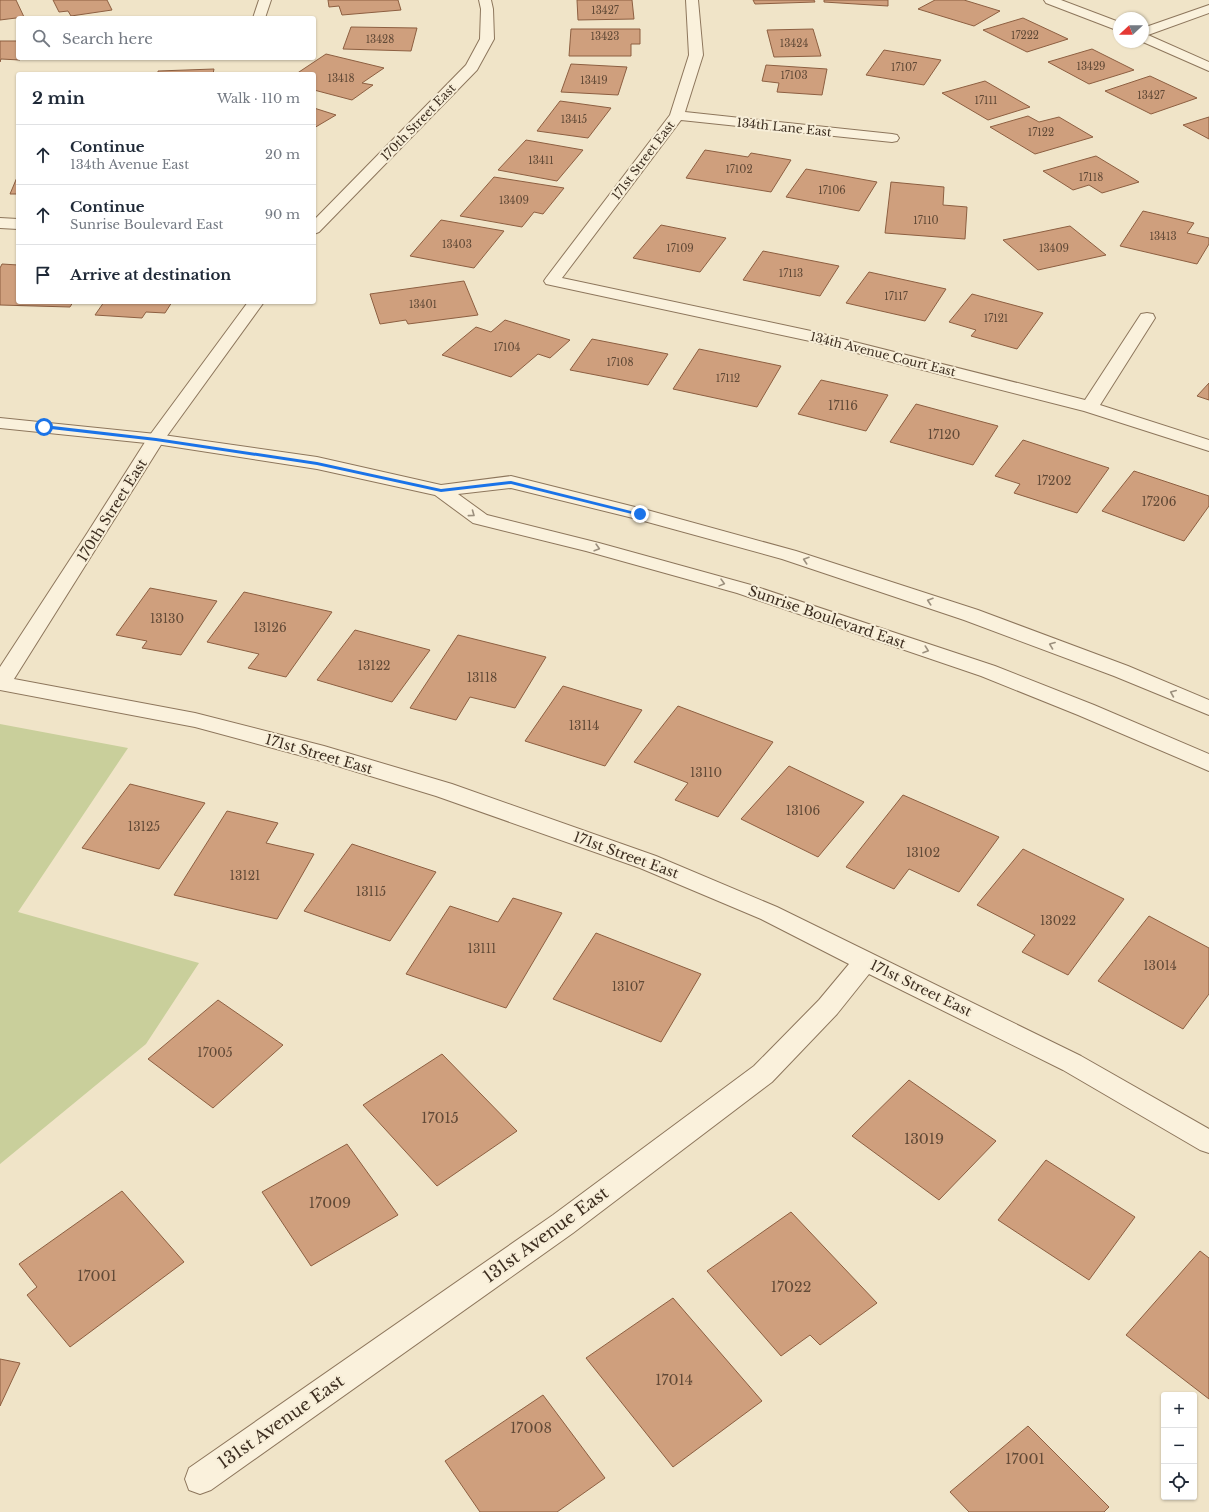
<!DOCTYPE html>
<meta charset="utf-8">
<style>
:root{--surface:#fff;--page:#f6f6f7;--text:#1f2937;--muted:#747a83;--line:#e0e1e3}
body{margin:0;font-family:"Libre Baskerville",serif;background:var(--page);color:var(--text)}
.controls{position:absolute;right:12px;bottom:12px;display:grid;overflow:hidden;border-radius:4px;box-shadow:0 1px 3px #0004}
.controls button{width:36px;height:36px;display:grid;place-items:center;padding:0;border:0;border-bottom:1px solid var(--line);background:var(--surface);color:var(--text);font:20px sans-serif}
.compass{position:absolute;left:1113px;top:12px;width:36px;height:36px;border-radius:50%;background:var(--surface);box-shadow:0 1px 3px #0004;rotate:248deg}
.stop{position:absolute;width:12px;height:12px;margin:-9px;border:3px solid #1a73e8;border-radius:50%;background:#fff}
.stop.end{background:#1a73e8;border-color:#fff;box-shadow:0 1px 4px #0008}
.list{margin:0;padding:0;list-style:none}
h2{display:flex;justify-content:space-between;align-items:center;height:52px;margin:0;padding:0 16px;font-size:17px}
h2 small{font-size:13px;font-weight:400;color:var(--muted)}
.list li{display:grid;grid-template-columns:26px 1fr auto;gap:12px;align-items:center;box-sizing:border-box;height:60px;padding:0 16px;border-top:1px solid var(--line)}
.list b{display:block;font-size:15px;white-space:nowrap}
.list p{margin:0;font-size:13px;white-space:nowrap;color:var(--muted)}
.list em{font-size:13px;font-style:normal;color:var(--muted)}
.icon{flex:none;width:22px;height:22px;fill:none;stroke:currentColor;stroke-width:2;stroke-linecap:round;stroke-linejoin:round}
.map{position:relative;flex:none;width:1209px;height:1512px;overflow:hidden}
.search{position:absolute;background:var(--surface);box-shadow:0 1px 3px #0004;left:16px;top:16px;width:300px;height:44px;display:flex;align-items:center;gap:10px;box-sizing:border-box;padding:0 14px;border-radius:4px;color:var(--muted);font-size:15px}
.panel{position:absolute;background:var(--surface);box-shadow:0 1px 3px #0004;left:16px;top:72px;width:300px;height:232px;border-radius:4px}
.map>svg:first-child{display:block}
</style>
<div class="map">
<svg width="1209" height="1512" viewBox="0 0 1209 1512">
<rect width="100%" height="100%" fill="#f0e4c8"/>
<polygon fill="#c9cf9b" points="0,724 128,748 18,912 199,963 146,1044 0,1164"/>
<g fill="#cf9f7d" stroke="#8d5f41">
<polygon points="0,0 16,0 24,17 0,20"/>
<polygon points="53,0 107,0 112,10 71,16 68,11 59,12"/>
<polygon points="328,0 398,0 401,10 342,15 339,6 329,7"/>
<polygon points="577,0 632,0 634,19 578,20"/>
<polygon points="753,0 814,0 815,2 755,4"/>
<polygon points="824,0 888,0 888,6 824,2"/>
<polygon points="935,0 964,0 1000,11 974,26 918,9"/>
<polygon points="1023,18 1068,39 1027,52 983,30"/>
<polygon points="351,27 417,28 411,51 343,49"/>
<polygon points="571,29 640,29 640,44 631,44 631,56 569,56"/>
<polygon points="813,29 821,56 774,57 767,30"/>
<polygon points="0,41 18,41 18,58 21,58 20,60 1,59 0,62"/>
<polygon points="1092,49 1134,70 1089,84 1048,62"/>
<polygon points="884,50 941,60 924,85 866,75"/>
<polygon points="326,54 384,68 362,83 373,85 352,100 314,90 314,74 296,74"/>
<polygon points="571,64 627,67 618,95 561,92"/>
<polygon points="766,65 827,69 822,95 777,92 779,83 762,81"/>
<polygon points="214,69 213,74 158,74 158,71"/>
<polygon points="1150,76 1197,98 1151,114 1105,91"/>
<polygon points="985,81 1030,107 988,120 942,93"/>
<polygon points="560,101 611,108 588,138 537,131"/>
<polygon points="314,108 336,115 314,128"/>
<polygon points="1028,116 1039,122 1059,117 1093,137 1035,154 990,127"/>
<polygon points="1209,117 1209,139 1183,125"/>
<polygon points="526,140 583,150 557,181 498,170"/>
<polygon points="705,150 748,157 751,153 791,160 771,192 686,178"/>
<polygon points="1096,156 1139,182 1102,193 1089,185 1073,190 1043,171"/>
<polygon points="806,169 877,182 859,211 786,197"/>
<polygon points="18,175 18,194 10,194"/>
<polygon points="494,177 564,188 543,214 534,212 522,227 460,216"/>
<polygon points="891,182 944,187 943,205 967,207 965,239 885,233"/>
<polygon points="1143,211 1194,223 1187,233 1209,238 1209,244 1197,264 1120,246"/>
<polygon points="441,220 504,231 474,268 410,256"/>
<polygon points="661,225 726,238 700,272 633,258"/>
<polygon points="1070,226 1106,255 1038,270 1003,240"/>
<polygon points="763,251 839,266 820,296 743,280"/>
<polygon points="2,264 18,265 18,302 73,302 70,307 0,305 0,268"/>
<polygon points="869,272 946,289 925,321 846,303"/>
<polygon points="464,281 478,315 408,324 406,320 380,324 370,294"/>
<polygon points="972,294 1043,313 1017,349 971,336 976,330 949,322"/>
<polygon points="104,302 172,302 165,313 146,312 142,318 95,315"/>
<polygon points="505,320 570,340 550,358 538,354 511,377 442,355 476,327 491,332"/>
<polygon points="592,339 668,354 648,385 570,370"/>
<polygon points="699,349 781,366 757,407 673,389"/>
<polygon points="821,380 888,395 866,431 798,414"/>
<polygon points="1209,383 1209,400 1197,396"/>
<polygon points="916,404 998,426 973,465 890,442"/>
<polygon points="1023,440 1109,468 1077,513 1014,493 1020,484 995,476"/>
<polygon points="1134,471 1209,496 1209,506 1184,541 1102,511"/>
<polygon points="150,588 217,601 181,655 142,648 147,641 116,635"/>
<polygon points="244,592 332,612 286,677 248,668 259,654 207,642"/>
<polygon points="355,630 430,650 392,702 317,680"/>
<polygon points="458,635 546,657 515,708 470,697 456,720 410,708"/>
<polygon points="563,686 642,710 605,766 525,741"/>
<polygon points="678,706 773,742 718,817 675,800 688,783 634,762"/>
<polygon points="789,766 864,802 818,857 741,819"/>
<polygon points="130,784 205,803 159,869 82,848"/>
<polygon points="903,795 999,837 959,892 909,869 894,889 846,867"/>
<polygon points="227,811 278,823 266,843 314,854 277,919 174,895"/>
<polygon points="352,844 436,872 390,941 304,911"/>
<polygon points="1023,849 1124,899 1068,975 1022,952 1035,935 977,905"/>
<polygon points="513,898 562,913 506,1008 406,974 450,906 498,922"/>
<polygon points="1149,916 1209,948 1209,994 1183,1029 1098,981"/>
<polygon points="596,933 701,974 661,1042 553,999"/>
<polygon points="218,1000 283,1045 213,1108 148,1059"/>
<polygon points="442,1054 517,1131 437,1186 363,1105"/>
<polygon points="909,1080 996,1141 939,1200 852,1136"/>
<polygon points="347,1144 398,1215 311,1266 262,1192"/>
<polygon points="1046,1160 1135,1217 1089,1280 998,1220"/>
<polygon points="122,1191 184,1262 70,1347 27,1295 37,1287 19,1264"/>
<polygon points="791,1212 877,1303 820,1345 810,1335 781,1356 707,1271"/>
<polygon points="1200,1251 1209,1258 1209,1399 1126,1335"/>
<polygon points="673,1298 762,1401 673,1467 586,1358"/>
<polygon points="0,1359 20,1363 0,1406"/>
<polygon points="543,1395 605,1478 557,1512 480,1512 445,1461"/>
<polygon points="1028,1426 1109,1507 1104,1512 969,1512 950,1492"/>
</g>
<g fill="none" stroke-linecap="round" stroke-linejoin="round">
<g stroke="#8d765c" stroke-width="2">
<g id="minor">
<polygon points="259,0 271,0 265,18 253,18"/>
<polygon points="479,0 491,0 493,9 494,39 477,70 319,232 314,234 314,220 466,65 480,39 481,9"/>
<polygon points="686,0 698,0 703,55 685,112 892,134 897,135 899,138 897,141 892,142 681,120 562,278 811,331 1085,400 1141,314 1147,313 1153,314 1155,318 1100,405 1209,440 1209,451 1084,411 810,341 546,284 544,281 546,278 670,115 689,55"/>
<polygon points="1044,0 1061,0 1119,22 1119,31 1046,3"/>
<polygon points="1209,5 1209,13 1148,35 1209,62 1209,71 1143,42 1143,28"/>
<polygon points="0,218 18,219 18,229 0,228"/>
<polygon points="248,302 264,302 164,440 14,679 195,713 324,746 452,784 656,856 777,907 1081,1056 1209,1129 1209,1153 1200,1150 1063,1070 869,974 837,1014 772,1082 573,1233 211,1490 200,1494 189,1490 185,1479 189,1468 553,1215 754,1066 819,1000 849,964 761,919 640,868 436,796 321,761 195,727 0,690 0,667 88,532 147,439"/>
</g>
</g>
<g stroke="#8d765c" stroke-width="2">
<polygon id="tertiary" points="0,418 156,434 317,457 441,485 511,476 647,510 796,551 978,610 1128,666 1209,700 1209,715 1114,676 964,620 782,559 633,518 511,488 458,494 487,515 599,543 751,585 995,666 1094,705 1209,754 1209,771 1078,715 981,676 737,593 586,551 473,523 435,495 317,469 156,444 0,428"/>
</g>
<use href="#minor" fill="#faf1dc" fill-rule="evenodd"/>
<use href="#tertiary" fill="#faf1dc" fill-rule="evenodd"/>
</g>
<defs><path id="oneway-chevron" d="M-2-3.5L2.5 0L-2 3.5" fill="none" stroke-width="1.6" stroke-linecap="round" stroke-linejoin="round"/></defs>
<g stroke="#9c907e">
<use href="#oneway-chevron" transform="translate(472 514) rotate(36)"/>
<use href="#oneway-chevron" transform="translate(597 548) rotate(16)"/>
<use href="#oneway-chevron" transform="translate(806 560) rotate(-162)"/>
<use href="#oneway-chevron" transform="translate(722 583) rotate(15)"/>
<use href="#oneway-chevron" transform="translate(930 601) rotate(-162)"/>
<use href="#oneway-chevron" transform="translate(1052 645) rotate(-159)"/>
<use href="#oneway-chevron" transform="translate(926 650) rotate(19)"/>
<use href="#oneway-chevron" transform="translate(1173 693) rotate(-157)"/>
</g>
<polygon fill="#1a73e8" points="44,425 156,438 317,462 441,489 511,481 643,514 640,516 511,484 441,492 317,465 156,441 42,428 42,427"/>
<g text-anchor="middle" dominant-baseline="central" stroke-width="4" stroke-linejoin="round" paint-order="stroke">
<g font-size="10" fill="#624a37">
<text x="605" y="10">13427</text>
<text x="1025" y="35">17222</text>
<text x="605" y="36">13423</text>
<text x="380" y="39">13428</text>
<text x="794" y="43">13424</text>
<text x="1091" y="66">13429</text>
<text x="904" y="67">17107</text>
<text x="794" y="75">17103</text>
<text x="341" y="78">13418</text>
<text x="594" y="80">13419</text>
<text x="1151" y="95">13427</text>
<text x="986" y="100">17111</text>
<text x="574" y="119">13415</text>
<text x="1041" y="132">17122</text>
<text x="541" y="160">13411</text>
<text x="739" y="169">17102</text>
<text x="1091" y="177">17118</text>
<text x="832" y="190">17106</text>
<text x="514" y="200">13409</text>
<text x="926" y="220">17110</text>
<text x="1163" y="236">13413</text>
<text x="457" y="244">13403</text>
<text x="680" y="248">17109</text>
<text x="1054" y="248">13409</text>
<text x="791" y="273">17113</text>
<text x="896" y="296">17117</text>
<text x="423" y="304">13401</text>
<text x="996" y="318">17121</text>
<text x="507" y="347">17104</text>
<text x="620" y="362">17108</text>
<text x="728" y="378">17112</text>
</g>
<g font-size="12" fill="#3d2e20" stroke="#f7eed8">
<text transform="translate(418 122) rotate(-46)">170th Street East</text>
<text transform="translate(784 127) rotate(6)">134th Lane East</text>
<text transform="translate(643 160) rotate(-53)">171st Street East</text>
<text transform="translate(883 354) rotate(14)">134th Avenue Court East</text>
</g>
<g font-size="12" fill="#624a37">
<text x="843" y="405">17116</text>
<text x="944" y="434">17120</text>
<text x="1054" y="480">17202</text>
<text x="1159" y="501">17206</text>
<text x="167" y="618">13130</text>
<text x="270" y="627">13126</text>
<text x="374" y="665">13122</text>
<text x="482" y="677">13118</text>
<text x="584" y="725">13114</text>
<text x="706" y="772">13110</text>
<text x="803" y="810">13106</text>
<text x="144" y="826">13125</text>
<text x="923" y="852">13102</text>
<text x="245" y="875">13121</text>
<text x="371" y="891">13115</text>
<text x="1058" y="920">13022</text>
<text x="482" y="948">13111</text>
<text x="1160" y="965">13014</text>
<text x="628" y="986">13107</text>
<text x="215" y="1052">17005</text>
</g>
<g font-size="14" fill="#3d2e20" stroke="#f7eed8">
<text transform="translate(112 510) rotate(-58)">170th Street East</text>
<text transform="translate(827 617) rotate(19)">Sunrise Boulevard East</text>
<text transform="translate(319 754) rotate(16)">171st Street East</text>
<text transform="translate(626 855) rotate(20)">171st Street East</text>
<text transform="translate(921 988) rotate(26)">171st Street East</text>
</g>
<g font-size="14" fill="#624a37">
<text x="440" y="1118">17015</text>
<text x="924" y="1139">13019</text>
<text x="330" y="1203">17009</text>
<text x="97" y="1276">17001</text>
<text x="791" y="1287">17022</text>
<text x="674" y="1380">17014</text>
<text x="531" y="1428">17008</text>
<text x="1025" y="1459">17001</text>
</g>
<g font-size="17" fill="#3d2e20" stroke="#f7eed8">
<text transform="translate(546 1235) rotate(-36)">131st Avenue East</text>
<text transform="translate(281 1422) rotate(-35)">131st Avenue East</text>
</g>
</g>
</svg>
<div class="controls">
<button>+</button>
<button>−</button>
<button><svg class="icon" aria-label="locate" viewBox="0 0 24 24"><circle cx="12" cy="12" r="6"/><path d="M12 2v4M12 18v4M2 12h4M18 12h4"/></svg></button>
</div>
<svg class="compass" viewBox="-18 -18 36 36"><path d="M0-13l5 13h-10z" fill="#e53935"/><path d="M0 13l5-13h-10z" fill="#747a83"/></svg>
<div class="stop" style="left:44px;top:427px"></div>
<div class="stop end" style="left:640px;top:514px"></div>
<div class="search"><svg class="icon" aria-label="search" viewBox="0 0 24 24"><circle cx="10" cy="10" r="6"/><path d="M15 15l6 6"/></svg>Search here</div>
<section class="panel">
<h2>2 min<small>Walk · 110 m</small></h2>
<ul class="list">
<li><svg class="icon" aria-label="ahead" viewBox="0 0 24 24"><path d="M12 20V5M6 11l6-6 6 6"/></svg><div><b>Continue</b><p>134th Avenue East</p></div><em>20 m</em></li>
<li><svg class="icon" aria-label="ahead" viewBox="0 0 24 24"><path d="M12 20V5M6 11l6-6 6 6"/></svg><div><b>Continue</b><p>Sunrise Boulevard East</p></div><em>90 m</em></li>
<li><svg class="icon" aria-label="arrive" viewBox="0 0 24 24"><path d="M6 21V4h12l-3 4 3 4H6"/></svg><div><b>Arrive at destination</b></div></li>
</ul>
</section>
</div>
